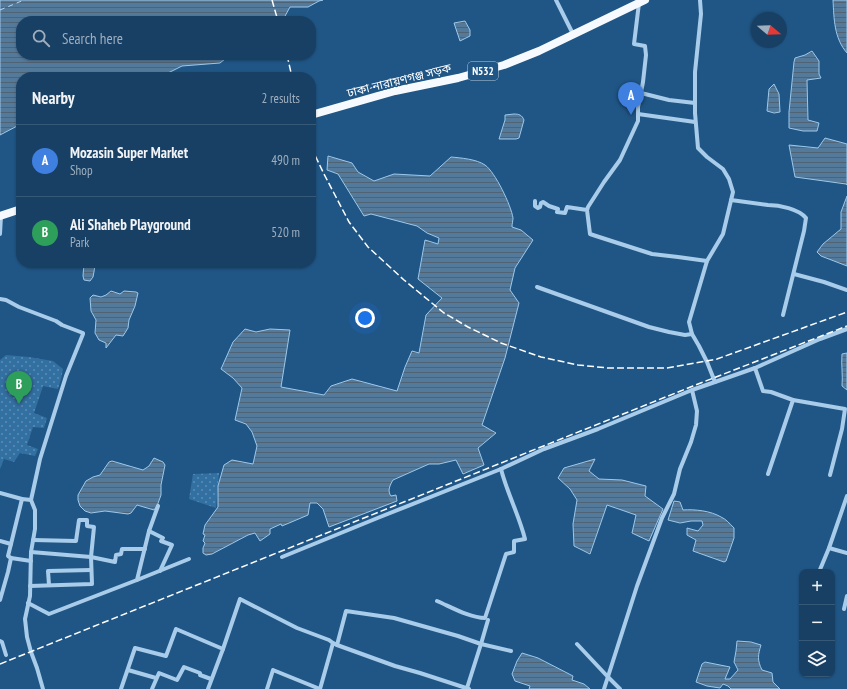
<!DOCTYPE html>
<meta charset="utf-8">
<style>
:root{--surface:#184064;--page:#21476a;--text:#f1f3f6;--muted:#9fafbf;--line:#365978;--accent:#8bbbb9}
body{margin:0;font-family:"PT Sans Narrow","Noto Sans Bengali",sans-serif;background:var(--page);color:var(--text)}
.controls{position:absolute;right:12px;bottom:12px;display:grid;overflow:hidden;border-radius:8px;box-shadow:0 1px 3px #0004}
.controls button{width:36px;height:36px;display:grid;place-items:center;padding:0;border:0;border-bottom:1px solid var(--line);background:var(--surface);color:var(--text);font:20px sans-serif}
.compass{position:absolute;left:751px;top:12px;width:36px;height:36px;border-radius:50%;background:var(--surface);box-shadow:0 1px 3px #0004;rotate:109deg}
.you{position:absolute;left:365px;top:318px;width:14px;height:14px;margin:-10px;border:3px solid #fff;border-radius:50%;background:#1a73e8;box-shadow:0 0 0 6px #1a73e833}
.badge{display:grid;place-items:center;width:26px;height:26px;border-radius:50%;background:var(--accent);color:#fff;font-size:13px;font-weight:700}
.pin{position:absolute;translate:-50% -33px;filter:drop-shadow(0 1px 2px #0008)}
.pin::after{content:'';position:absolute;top:21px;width:14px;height:12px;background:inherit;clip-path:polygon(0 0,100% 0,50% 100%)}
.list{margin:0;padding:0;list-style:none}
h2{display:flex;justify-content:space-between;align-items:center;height:52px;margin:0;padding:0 16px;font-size:17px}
h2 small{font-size:13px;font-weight:400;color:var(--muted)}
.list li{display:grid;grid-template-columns:26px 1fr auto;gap:12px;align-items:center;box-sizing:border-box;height:72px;padding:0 16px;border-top:1px solid var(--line)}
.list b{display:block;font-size:15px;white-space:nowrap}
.list p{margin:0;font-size:13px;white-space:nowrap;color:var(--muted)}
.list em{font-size:13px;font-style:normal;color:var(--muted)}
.icon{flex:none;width:22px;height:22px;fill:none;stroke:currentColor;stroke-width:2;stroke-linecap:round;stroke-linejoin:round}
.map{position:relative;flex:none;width:847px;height:689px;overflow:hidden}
.search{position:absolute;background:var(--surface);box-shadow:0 1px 3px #0004;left:16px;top:16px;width:300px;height:44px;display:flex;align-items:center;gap:10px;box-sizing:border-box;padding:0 14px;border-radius:16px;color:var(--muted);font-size:15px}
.panel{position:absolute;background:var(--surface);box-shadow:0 1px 3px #0004;left:16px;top:72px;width:300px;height:196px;border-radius:16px}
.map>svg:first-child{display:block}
</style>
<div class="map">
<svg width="847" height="689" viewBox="0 0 847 689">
<defs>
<pattern id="park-dots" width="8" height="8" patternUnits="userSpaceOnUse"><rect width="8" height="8" fill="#3370a2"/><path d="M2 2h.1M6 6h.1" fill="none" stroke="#5c8db5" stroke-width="1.8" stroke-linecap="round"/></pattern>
<pattern id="water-rules" width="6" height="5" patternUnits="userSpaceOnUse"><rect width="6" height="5" fill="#547a9b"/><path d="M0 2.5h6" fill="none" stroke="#506374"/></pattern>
</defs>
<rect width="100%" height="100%" fill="#205685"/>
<g fill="url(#park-dots)">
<polygon points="6,355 29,357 53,361 63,369 61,379 58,389 43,386 34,413 47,418 44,428 33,427 27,445 38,449 35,456 20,453 14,462 4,459 0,469 0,360"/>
<polygon points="219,473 216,508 189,499 193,474"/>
</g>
<g fill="url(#water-rules)" stroke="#9cc8eb">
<polygon points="0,0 323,0 319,1 308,7 290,7 284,18 281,21 21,21 21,55 230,55 220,63 182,66 160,77 21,77 21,124 0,135"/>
<path d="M 833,0 L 847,0 L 847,53 C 834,38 834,19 833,0 Z"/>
<polygon points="465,21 470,30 470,36 460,41 454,23"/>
<polygon points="812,51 819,61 819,74 821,78 807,80 808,120 819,123 817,131 803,131 789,128 789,112 794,62 795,58 805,55"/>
<polygon points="774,84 779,94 780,112 774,113 767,111 769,89"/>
<path d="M 514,114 C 519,114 522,115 524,120 L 519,138 L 516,139 L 499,139 L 505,120 L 505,115 Z"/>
<polygon points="825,138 847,144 847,185 846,184 795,177 789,145 818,148"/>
<path d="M 328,156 L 352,163 L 358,172 L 374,181 L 394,174 L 430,176 L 451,157 C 461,158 476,159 485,165 C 495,172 511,205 513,218 C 513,220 512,224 512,227 L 521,230 L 533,240 L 515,268 L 510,290 L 519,303 L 505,358 L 482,425 L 496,433 L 478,448 L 484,465 L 463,474 L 456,460 L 439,464 L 429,464 L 393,480 C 390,485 387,491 391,496 L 396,495 L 397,501 L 329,527 L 323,509 L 317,503 L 310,503 L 308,515 L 282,526 L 281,524 L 270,529 L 270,534 L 260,541 L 255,533 L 248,535 L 212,554 L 206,555 L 203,553 L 203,548 L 205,543 L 203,541 L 205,535 L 203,534 L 205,525 L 218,507 L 218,486 L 224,465 L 232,460 L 253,464 L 257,446 L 252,432 L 246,424 L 235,420 L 242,388 L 233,378 L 221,369 L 233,342 L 245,329 L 256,332 L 270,329 L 290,330 L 281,387 L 324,395 L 331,386 L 352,379 L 397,391 L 405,367 L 412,351 L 419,353 L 426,315 L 442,298 L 418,279 L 425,240 L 438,244 L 439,238 L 427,233 L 417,226 L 371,214 L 364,216 L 338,174 L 327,170 Z"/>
<polygon points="847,196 847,266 821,256 817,252 823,244 841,229 841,212"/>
<polygon points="84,263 109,263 107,267 98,265 95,266 93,277 90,281 84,280 83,276"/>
<polygon points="111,291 120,294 124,291 136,292 138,293 135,306 129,320 128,328 123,336 116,335 106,348 106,343 99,340 95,333 96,320 91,311 90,298 93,295 101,297 106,295"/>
<path d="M 847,353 L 847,390 L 842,386 C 843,375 841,365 842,354 Z"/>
<polygon points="154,458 163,462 165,465 161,485 161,495 157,506 154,510 137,505 131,513 128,514 105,511 91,513 85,511 80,506 78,500 78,495 86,481 93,477 100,475 109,462 112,461 143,470 149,466"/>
<polygon points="595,459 589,471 599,479 622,480 646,486 645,496 663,509 649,541 632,533 636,515 607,505 590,554 574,546 573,524 577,500 570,489 558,478 564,468"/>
<path d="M 674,501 L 680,502 L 683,510 C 695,509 711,511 721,517 C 726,519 730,524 734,528 L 734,538 L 726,561 L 724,562 L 693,551 L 696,540 L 687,535 L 687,528 L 698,531 L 703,525 L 702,521 L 691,521 L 680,523 L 668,520 Z"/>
<path d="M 737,641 L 751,642 L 761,645 C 758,655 757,660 762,670 L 772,673 L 773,682 L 780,689 L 731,689 L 728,686 L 723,684 L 720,688 L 707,686 L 696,682 L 702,664 L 705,662 L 730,667 L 725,679 L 730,679 L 738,670 L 734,662 L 736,651 Z"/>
<polygon points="522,653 538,658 573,676 572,680 584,684 590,689 529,689 530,686 515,681 512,674 517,661"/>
</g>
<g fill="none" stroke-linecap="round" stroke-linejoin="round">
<polyline stroke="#b4d6f1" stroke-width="1" stroke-dasharray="5 4" stroke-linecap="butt" points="0,10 24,0"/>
<g stroke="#a8cce9" stroke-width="4">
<polyline points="556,0 573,34"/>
<polyline points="641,93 669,100 695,103"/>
<polyline points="638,114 695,122"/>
<path d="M 731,200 L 768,205 C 779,205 799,209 806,218 L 804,231 L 783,315"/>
<polyline points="535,201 535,206 538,208 540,207 541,203 543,202 549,206 558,209 557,212 565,213 567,207 587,210 590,234 596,236 652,254 678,257 707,261"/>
<polyline points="587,210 588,207 604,182 620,160 638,121 638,107 643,82 646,55 645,46 634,44 639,3"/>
<polyline points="0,234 1,216"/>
<polyline points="794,274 824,282 847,290"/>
<polyline points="537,287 649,327 669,332 685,335 692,334"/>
<polyline points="0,299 6,300 19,307 56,321 62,325 83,333 83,334 66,376 40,459 31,500 35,510 35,529 31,552 30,596 25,619 27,637 31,652 37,668 43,689"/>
<polyline points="755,368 763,391 771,392 793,400 768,474"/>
<polyline points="715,382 755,368 820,339 847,329"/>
<polyline points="793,400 845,409 842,429 830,475"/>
<polyline points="0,493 22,499 31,500"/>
<polyline points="149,531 163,538 161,541 172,545 160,571"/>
<polyline points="0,541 11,544 22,499"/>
<polyline points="829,548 847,553"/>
<polyline points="31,552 91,557 115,562 116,555 121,554 122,549 145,549"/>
<polyline points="282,557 380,517 501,469 544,449 598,429 692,390"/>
<polyline points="11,558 31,561"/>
<polyline points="819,572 829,548 847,496"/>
<polyline points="137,580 189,559"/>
<polyline points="49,585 48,571 91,570"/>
<polyline points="30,586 92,584 91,557 94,527 87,526 87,520 79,520 76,541 33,540"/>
<polyline points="0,600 8,572 11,558 8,556 11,544"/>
<path d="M 437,601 C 451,607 470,618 485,618 L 506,554 L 514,552 L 514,541 L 525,539 C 519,515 507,493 501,469"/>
<polyline points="28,603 49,614 137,580 149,531 158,506"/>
<polyline points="844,609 847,596"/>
<polyline points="488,620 481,644 511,651"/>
<polyline points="0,641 2,642 6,655"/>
<polyline points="577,644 608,677 620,689"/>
<polyline points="337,645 395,666 420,673 469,689"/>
<polyline points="223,649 240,599 297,628 329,640 333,643"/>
<polyline points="128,670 156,678"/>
<polyline points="121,689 135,648 166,656 176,629 223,649 208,689"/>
<polyline points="152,689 159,673 177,680 184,667 200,673 200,675 211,679"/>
<polyline points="267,689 273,670 320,689"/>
<polyline points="320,689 333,643 337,645 346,611 394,618 458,636 481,644 467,688"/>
<polyline points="604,689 637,586 662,518 674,494 680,469 691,442 696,425 697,411 692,390 715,382 707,362 699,346 692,334 689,322 707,261 723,234 733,192 729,179 723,169 707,157 698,148 695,113 695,72 701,14 700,0"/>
</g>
<g stroke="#f6fafe" stroke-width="8">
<polyline points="311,115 395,91 458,78 504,65 539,51 645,0"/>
<polyline points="0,216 21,209"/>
</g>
<g stroke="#fff" stroke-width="1.5" stroke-dasharray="7 3" stroke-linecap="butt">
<polyline points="272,0 278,21"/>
<polyline points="287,55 292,77"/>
<polyline points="311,147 324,174 349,222 368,247 404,280 444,313 468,327 501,343 541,357 578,365 608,368 667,368 717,359 847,312"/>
<polyline points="0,664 693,386 847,326"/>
</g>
</g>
<g text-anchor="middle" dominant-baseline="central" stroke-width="3" stroke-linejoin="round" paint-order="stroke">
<rect fill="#205685" stroke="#bcccda" stroke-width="1" x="468" y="62" width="30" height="18" rx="3"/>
<g font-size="11" font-weight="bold" fill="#fff">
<text x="483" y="71">N532</text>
</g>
<g font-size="12" fill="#fff" stroke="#205685">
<text transform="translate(399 80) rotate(-14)">ঢাকা-নারায়ণগঞ্জ সড়ক</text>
</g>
</g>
</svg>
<div class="controls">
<button>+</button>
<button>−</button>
<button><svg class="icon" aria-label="layers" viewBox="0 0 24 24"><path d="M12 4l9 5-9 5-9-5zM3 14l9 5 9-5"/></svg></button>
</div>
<svg class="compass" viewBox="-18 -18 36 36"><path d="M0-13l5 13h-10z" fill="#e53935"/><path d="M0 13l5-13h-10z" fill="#9fafbf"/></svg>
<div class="you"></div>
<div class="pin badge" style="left:631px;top:115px;background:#3f7fe0">A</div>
<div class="pin badge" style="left:19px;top:404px;background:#2e9e5b">B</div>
<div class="search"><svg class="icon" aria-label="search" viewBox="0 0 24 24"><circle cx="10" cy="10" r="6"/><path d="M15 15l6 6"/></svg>Search here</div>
<section class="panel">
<h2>Nearby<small>2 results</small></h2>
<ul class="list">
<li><span class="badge" style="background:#3f7fe0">A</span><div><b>Mozasin Super Market</b><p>Shop</p></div><em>490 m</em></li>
<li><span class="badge" style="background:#2e9e5b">B</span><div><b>Ali Shaheb Playground</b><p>Park</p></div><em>520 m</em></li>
</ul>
</section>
</div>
